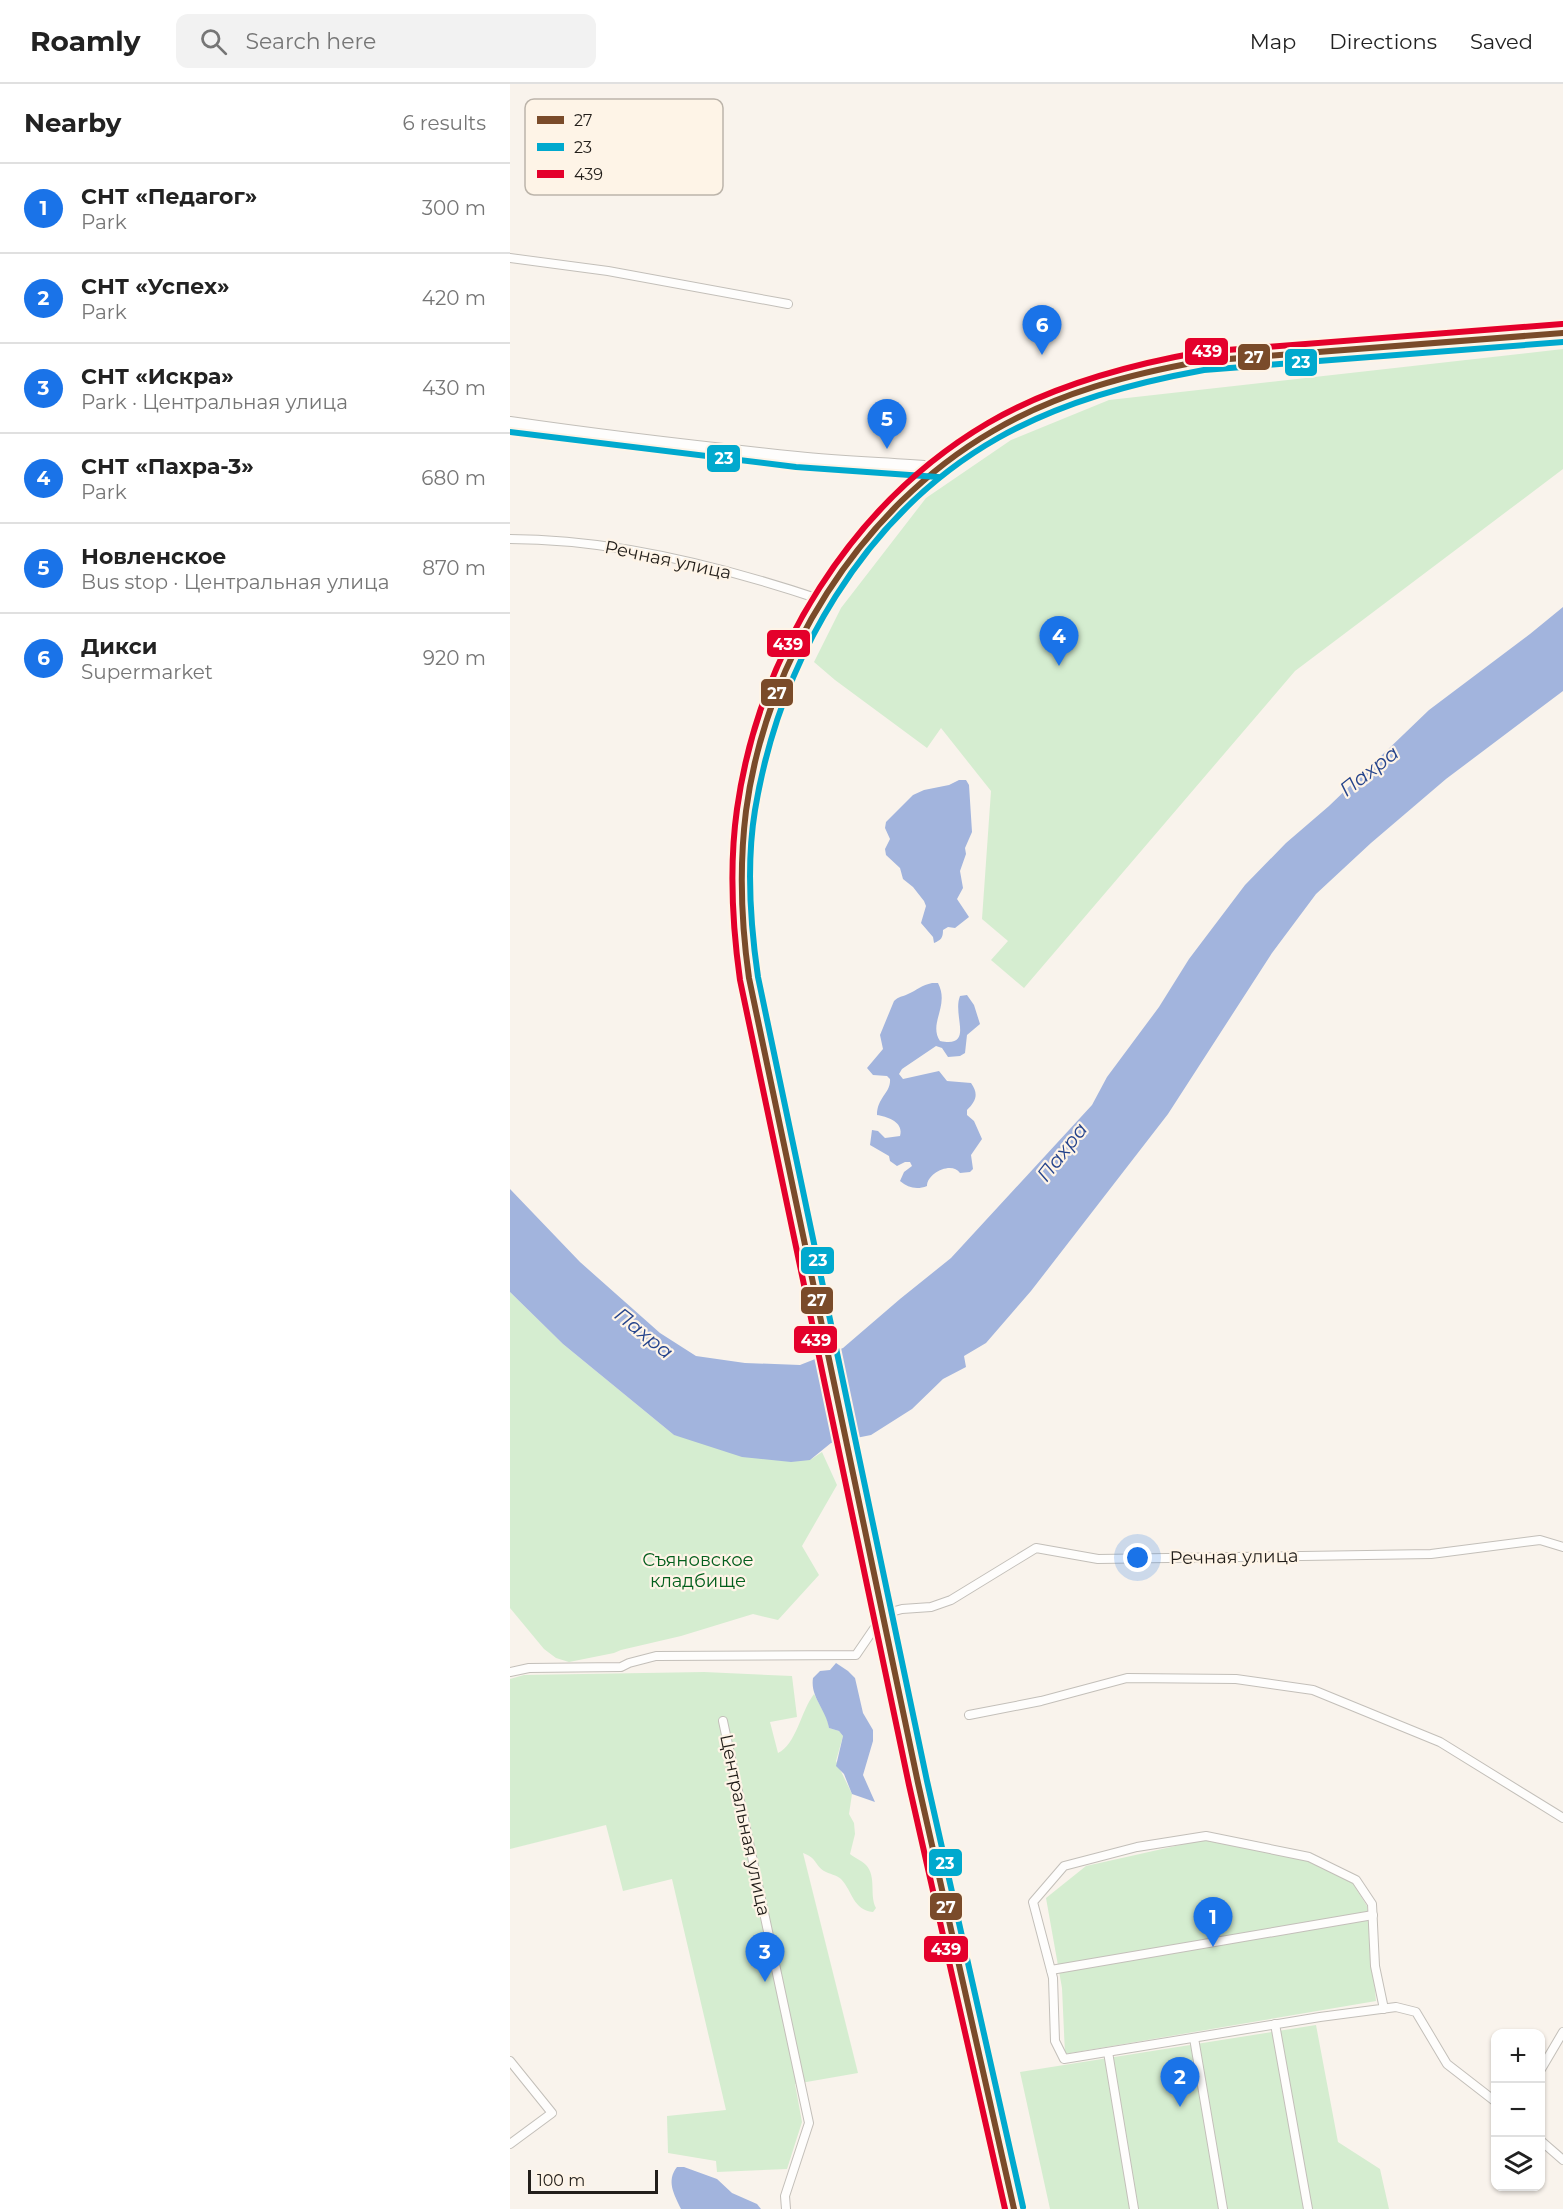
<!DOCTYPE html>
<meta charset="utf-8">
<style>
:root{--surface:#fff;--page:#f2f2f2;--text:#222;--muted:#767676;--line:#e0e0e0;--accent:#1a73e8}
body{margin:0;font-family:Montserrat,sans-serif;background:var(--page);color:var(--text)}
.controls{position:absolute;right:18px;bottom:18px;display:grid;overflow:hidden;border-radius:12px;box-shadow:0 2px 4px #0004}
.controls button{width:54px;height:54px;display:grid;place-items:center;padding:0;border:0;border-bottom:2px solid var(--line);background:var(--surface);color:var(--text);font:30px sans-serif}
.scale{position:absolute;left:18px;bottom:15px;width:130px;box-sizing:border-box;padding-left:6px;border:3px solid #221e1a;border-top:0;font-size:16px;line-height:21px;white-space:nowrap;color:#221e1a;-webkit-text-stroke:4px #fef4e7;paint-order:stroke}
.you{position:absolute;left:628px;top:1474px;width:21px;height:21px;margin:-15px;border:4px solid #fff;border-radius:50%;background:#1a73e8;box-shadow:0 0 0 9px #1a73e833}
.badge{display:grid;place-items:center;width:39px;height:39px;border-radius:50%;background:var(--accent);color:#fff;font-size:20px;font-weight:700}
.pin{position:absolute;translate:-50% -50px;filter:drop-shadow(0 2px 3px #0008)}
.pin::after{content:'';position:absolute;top:32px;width:21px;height:18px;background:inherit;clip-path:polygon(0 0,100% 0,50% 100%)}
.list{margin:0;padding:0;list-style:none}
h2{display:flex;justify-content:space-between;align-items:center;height:78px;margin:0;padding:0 24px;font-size:26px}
h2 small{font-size:20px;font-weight:400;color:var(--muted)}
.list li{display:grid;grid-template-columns:39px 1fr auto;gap:18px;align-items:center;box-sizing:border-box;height:90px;padding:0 24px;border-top:2px solid var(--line)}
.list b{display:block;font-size:22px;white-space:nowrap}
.list p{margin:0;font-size:20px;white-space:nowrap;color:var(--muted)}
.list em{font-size:20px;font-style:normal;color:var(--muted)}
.icon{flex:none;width:33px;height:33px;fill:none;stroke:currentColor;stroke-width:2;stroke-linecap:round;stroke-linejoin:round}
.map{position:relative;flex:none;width:1053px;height:2125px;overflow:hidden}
header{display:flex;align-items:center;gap:36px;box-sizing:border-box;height:84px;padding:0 30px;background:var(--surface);border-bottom:2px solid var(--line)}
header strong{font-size:28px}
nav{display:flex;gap:33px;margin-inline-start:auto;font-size:21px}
.search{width:420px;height:54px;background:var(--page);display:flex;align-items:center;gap:15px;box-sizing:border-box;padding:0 21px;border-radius:12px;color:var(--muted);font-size:22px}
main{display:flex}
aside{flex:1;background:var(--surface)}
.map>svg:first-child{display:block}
</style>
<header>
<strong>Roamly</strong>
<div class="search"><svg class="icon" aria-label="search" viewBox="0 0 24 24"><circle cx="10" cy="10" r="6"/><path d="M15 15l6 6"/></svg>Search here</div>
<nav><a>Map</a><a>Directions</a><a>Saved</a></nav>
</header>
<main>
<aside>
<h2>Nearby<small>6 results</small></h2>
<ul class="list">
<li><span class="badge">1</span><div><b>СНТ «Педагог»</b><p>Park</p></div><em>300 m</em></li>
<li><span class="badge">2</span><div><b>СНТ «Успех»</b><p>Park</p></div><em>420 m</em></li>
<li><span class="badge">3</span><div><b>СНТ «Искра»</b><p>Park · Центральная улица</p></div><em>430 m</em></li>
<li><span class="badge">4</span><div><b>СНТ «Пахра-3»</b><p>Park</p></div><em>680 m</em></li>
<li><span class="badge">5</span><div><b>Новленское</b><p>Bus stop · Центральная улица</p></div><em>870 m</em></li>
<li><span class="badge">6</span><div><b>Дикси</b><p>Supermarket</p></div><em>920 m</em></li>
</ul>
</aside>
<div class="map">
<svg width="1053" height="2125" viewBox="0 0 1053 2125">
<rect width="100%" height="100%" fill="#f9f3ec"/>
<g fill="#d5edd0">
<polygon points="1053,265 1053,385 785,587 514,904 481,876 498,857 472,835 481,707 431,644 417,664 325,596 304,578 331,524 416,414 501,356 599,316"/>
<polygon points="0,1208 53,1260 164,1351 300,1376 312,1368 327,1401 292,1462 309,1491 268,1536 243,1530 171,1552 111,1566 104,1569 59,1578 46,1574 34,1565 0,1524"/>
<path d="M 194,1588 L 282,1592 L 287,1633 L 260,1638 L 268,1669 C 286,1661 291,1627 304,1610 L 317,1634 L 319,1644 L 329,1647 L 333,1652 L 326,1677 L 342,1710 L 339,1730 L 344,1739 L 345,1750 L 340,1770 C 345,1774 351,1776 356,1781 C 367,1793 359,1811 366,1824 L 363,1828 C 343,1826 343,1808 331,1795 C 327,1791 319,1790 314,1787 C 304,1780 307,1774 293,1769 L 348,1989 L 285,2000 L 292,2038 L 277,2085 L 207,2088 L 206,2077 L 158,2069 L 157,2032 L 216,2026 L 162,1795 L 113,1807 L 96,1741 L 0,1765 L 0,1595 L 14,1591 Z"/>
<polygon points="697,1755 796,1776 842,1798 857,1822 866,1917 555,1970 552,1904 536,1814 576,1782"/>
<polygon points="806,1941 828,2058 870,2085 879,2125 540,2125 510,1988"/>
</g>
<g fill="#a2b4dd">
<polygon points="1053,523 1053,607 936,695 861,759 806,810 762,869 658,1030 521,1207 476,1259 454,1272 456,1283 433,1295 402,1325 361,1351 321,1359 300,1376 281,1378 232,1373 164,1351 53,1260 0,1208 0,1105 70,1178 150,1249 186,1272 235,1279 290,1281 333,1264 390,1215 441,1174 582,1021 597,993 649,923 679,875 735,801 776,759 819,722 919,626 1020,550"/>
<path d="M 449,696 L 456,696 L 459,701 L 462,748 L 455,764 L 456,770 L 450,787 L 453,804 L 447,815 L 459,833 L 445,844 L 438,843 L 433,846 C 433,854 431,856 424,859 L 423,853 L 411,839 L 416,822 L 414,817 L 403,803 L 393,795 L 390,784 L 376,771 L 375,765 L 380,755 L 375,744 L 376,738 L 403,711 L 414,706 L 439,701 Z"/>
<path d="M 422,899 L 428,899 C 440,922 418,939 430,957 C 465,964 442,932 450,912 L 457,911 L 464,921 L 470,940 L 457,951 L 455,969 L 450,972 L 438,973 L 432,964 L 426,962 L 392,985 L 389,990 L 393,995 L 429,987 L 437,997 L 461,999 C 469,1010 466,1017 457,1026 L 457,1031 L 464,1037 L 472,1055 L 461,1071 L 463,1085 L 460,1088 L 450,1089 C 442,1077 417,1089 417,1102 C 407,1106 398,1104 390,1097 L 394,1088 L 402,1082 L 400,1078 L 395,1078 L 387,1082 L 380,1077 L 379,1072 L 360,1061 L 362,1046 L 368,1047 L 375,1054 L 390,1052 C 394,1038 378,1033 367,1031 C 367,1013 381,1009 380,995 L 377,992 L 363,991 L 357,984 L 373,965 L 370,951 L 384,917 C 389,912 392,913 398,910 C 407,906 412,901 422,899 Z"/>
<path d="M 326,1579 L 338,1587 L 345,1594 L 353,1629 L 363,1646 L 363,1657 L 353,1691 L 365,1718 L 342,1710 L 334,1690 L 326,1682 L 333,1652 L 329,1647 L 319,1644 C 316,1625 300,1613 303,1594 L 310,1587 L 320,1586 Z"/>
<path d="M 167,2083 L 174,2083 L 207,2095 L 222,2109 L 247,2120 L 251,2125 L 171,2125 C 164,2110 156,2097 167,2083 Z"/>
</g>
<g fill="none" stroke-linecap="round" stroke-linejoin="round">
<g stroke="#c3bfb9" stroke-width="10">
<g id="street">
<polyline points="0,174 98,187 278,220"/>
<path d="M 0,455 C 104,455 214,483 312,516"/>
<polyline points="0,1588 19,1584 111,1583 119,1579 146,1572 346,1571 374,1530 392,1525 421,1523 441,1516 526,1464 588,1475 921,1470 1030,1456 1053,1463"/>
<polyline points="459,1631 531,1617 617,1594 726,1595 803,1606 930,1658 1053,1734"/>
<polyline points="213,1637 299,2039 275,2112 276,2125"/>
<polyline points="541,1886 863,1831"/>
<polyline points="874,1925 865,1882 862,1820 846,1796 799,1773 696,1752 627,1763 554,1782 523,1818 543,1894 545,1957 554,1975 810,1933 886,1923 906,1928 937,1980 986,2018"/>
<polyline points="765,1940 798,2125"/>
<polyline points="684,1954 713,2125"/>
<polyline points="598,1968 624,2125"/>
<polyline points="0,1977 42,2029 0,2060"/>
<polyline points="1030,1987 1053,1948"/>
<polyline points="1030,2056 1053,2076"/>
</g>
</g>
<g stroke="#c3bfb9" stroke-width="14">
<g id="secondary">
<path d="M 0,339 C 96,353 191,364 287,374 C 335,379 382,380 429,384"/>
<path d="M 504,2125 C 473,1983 439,1841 408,1699 C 385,1592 364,1483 341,1376 C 328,1313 314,1251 300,1189 C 291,1147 284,1105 275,1063 C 255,975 229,883 231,791 C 233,618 330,433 482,347 C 549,310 619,289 693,277 L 1053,249"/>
</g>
</g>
<use href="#street" stroke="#fefdfc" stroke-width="8"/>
<use href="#secondary" stroke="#fefdfc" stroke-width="12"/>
<g stroke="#fef4e7" stroke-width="10">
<path id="bus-1" d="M 504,2125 L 408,1699 L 239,894 C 231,838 229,783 236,727 C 256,575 350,424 483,347 C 547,309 620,290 693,277 L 1053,249"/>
</g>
<g stroke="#fef4e7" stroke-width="10">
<g id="bus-2">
<polyline points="0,348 286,383 428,393"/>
<path d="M 513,2123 L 417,1697 L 248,893 C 240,838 236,781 245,726 C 270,576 354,430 488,354 C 552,318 623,299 694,286 L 1053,258"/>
</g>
</g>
<g stroke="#fef4e7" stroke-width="10">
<path id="bus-3" d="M 495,2125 L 399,1701 L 230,896 C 222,839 219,782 227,725 C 249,569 342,419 478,339 C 543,301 618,281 691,268 L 1052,240"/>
</g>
<use href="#bus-1" stroke="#7a4b2a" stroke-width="6"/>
<use href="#bus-2" stroke="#00a9ce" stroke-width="6"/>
<use href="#bus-3" stroke="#e4002b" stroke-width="6"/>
</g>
<g text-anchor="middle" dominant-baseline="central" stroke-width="4.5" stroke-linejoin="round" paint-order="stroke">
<g font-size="18" fill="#221e1a" stroke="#fef4e7">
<text transform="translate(158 476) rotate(12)">Речная улица</text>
<text transform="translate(724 1473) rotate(-1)">Речная улица</text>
<text transform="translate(235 1741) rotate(78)">Центральная улица</text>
</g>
<g font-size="18" fill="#035e1c" stroke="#fef4e7">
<text x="188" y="1476">Съяновское<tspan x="188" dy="21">кладбище</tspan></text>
</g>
<g font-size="20" font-style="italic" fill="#25448c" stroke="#fef4e7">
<text transform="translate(859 687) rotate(-38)">Пахра</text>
<text transform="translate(552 1068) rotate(-52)">Пахра</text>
<text transform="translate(134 1249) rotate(39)">Пахра</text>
</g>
</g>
<rect x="15" y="15" width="198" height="96" rx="9" fill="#fef4e7" stroke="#bcb4aa" stroke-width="1.5"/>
<rect x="27" y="32" width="27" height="8" fill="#7a4b2a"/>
<rect x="27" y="59" width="27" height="8" fill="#00a9ce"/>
<rect x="27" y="86" width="27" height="8" fill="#e4002b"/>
<g font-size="16" fill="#221e1a">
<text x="64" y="42">27</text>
<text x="64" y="69">23</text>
<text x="64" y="96">439</text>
</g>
<g stroke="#fef4e7" stroke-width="2">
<rect x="674" y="253" width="45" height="29" rx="6" fill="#e4002b"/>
<rect x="727" y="259" width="34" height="28" rx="6" fill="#7a4b2a"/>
<rect x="774" y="264" width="34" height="29" rx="6" fill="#00a9ce"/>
<rect x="196" y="360" width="35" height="29" rx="6" fill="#00a9ce"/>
<rect x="256" y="545" width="45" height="29" rx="6" fill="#e4002b"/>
<rect x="250" y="594" width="34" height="29" rx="6" fill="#7a4b2a"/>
<rect x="290" y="1162" width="35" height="29" rx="6" fill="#00a9ce"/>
<rect x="290" y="1202" width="34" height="29" rx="6" fill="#7a4b2a"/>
<rect x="283" y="1241" width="45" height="29" rx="6" fill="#e4002b"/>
<rect x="418" y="1764" width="35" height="29" rx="6" fill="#00a9ce"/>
<rect x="419" y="1808" width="34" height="29" rx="6" fill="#7a4b2a"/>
<rect x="413" y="1851" width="46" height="28" rx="6" fill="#e4002b"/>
</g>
<g font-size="16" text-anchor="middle" font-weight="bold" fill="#fff">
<text x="697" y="273">439</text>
<text x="744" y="279">27</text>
<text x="791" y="284">23</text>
<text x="214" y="380">23</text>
<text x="278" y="566">439</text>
<text x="267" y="615">27</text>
<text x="308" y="1182">23</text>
<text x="307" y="1222">27</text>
<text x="306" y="1262">439</text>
<text x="435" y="1785">23</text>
<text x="436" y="1829">27</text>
<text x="436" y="1871">439</text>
</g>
</svg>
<div class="controls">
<button>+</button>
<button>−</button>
<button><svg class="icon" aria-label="layers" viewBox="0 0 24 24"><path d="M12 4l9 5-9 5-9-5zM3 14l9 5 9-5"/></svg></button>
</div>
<div class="scale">100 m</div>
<div class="you"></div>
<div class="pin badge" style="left:703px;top:1863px">1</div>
<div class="pin badge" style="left:670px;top:2023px">2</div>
<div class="pin badge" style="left:255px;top:1898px">3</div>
<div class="pin badge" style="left:549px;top:582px">4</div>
<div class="pin badge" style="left:377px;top:365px">5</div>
<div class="pin badge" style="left:532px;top:271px">6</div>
</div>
</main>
